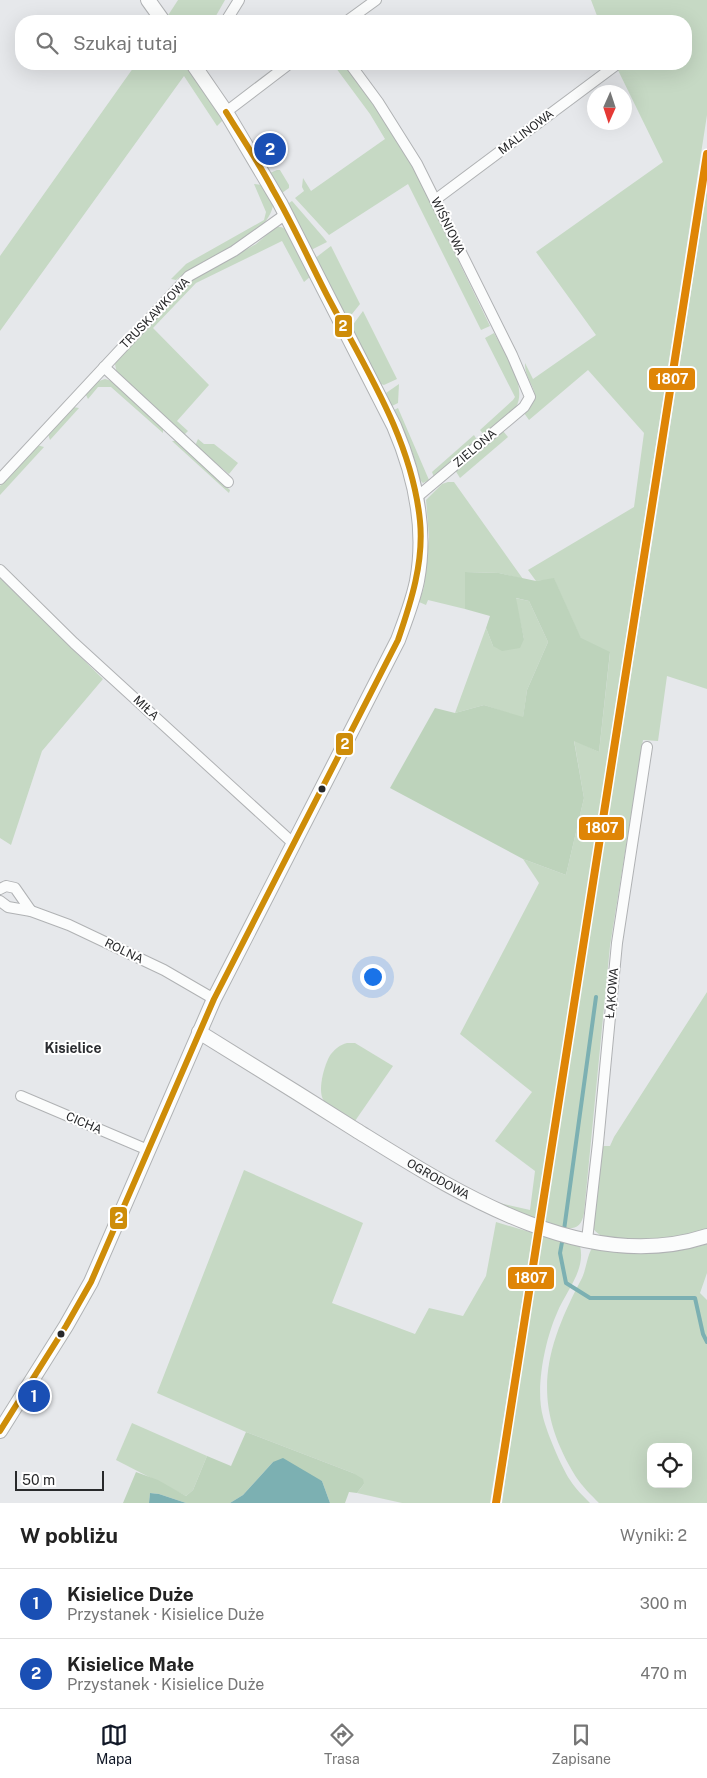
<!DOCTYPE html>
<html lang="pl">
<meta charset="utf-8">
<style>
:root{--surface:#fff;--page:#f2f2f2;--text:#222;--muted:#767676;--line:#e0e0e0;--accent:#111827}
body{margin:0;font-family:"Public Sans",sans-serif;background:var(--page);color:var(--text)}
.controls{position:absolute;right:15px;bottom:15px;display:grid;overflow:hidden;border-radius:10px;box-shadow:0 5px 20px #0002}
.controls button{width:45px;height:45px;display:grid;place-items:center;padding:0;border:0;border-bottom:1px solid var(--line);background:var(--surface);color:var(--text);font:25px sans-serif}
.compass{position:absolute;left:587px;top:85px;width:45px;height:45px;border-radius:50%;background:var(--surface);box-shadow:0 5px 20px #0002;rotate:183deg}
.scale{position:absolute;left:15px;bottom:12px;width:89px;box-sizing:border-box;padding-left:5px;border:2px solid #28292b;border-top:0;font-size:14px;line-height:18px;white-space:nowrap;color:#28292b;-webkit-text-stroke:4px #fff;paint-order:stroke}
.you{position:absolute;left:372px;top:976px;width:18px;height:18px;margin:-12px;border:4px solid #fff;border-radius:50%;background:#1a73e8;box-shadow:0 0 0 8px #1a73e833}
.badge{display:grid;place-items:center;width:32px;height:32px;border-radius:50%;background:var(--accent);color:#fff;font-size:16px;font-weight:700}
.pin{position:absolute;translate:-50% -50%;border:2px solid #fff;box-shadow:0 1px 5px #0006}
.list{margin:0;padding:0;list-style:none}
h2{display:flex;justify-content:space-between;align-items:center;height:65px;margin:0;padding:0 20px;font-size:21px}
h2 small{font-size:16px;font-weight:400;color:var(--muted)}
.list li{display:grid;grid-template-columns:32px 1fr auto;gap:15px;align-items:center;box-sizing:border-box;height:70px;padding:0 20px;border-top:1px solid var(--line)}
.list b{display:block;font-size:19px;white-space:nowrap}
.list p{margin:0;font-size:16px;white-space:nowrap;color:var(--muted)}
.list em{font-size:16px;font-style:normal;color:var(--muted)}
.icon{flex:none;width:28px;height:28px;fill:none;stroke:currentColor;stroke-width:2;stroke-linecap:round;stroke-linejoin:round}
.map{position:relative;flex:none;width:707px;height:1503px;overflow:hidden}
.search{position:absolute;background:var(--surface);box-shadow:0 5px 20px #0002;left:15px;right:15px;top:15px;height:55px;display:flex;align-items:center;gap:12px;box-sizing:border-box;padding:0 18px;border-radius:20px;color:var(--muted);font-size:19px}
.sheet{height:205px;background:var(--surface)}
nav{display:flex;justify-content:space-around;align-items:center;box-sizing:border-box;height:70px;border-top:1px solid var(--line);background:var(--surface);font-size:14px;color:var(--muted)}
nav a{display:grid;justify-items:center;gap:2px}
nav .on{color:var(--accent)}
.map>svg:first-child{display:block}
</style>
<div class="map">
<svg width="707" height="1503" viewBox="0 0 707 1503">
<rect width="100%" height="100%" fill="#e6e8eb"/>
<g fill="#c6d9c4" fill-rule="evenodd">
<polygon points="178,0 225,0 213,21 170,21 167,17"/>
<path d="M 591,0 L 707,0 L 707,115 L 536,1219 L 491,1201 L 530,1210 L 535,1171 L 495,1141 L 532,1092 L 460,1034 L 539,883 L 523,859 L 566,875 L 584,798 L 574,740 L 599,752 L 610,653 L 581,639 L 554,579 L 536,581 L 528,570 L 634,507 L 644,433 L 588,370 L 529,420 L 524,413 C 548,393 524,385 525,363 L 533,379 L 596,335 L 536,252 L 663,162 L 615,64 L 686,64 L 686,21 L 599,21 Z"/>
<polygon points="136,64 185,64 224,119 217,126 184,76 0,331 0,256"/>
<polygon points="333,64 345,64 374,103 413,167 490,326 481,330 408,184 329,235 295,198 304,191 302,187 303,178 311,191 385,139 370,114"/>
<polygon points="277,170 280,170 289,185 289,188 282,193 270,173"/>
<path d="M 254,184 L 263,185 L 273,206 C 265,242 201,257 176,280 L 171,279 L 186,264 L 264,220 L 266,212 Z"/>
<path d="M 707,188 L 707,689 L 667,676 L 658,741 L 643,740 L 610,946 L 584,1213 C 580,1238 560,1226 544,1221 L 657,511 Z"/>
<polygon points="292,201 324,238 327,242 311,250 289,207 289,203"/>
<path d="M 276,227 C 283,226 286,230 290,234 L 311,276 L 304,282 L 282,241 L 196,283 L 153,328 L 209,385 L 177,421 L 188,431 L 184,435 L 117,374 L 115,364 L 118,358 L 189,282 L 256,244 Z"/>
<polygon points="331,246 360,304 348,319 345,318 314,259"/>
<polygon points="363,311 397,379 384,385 381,384 379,380 353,332 352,326"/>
<path d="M 494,333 C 504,352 528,386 516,407 L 484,435 L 480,430 L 513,400 L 515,397 L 485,338 Z"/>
<polygon points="105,379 112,381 163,429 163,433 111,387 98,387 88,399 85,393 96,382"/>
<polygon points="399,384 398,403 392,406 386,393"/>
<polygon points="73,407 79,408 50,440 48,434"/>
<polygon points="398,408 429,480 423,483 420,480 413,454 394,410"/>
<polygon points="503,431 508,437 460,478 455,470"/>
<polygon points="474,435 477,440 434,477 432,472"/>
<polygon points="198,439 204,444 214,444 238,463 229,474 195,446"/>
<polygon points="172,441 176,441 230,490 229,493"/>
<polygon points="37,445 44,447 0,495 0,486"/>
<polygon points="448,482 454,482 523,579 499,573 465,572 465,609 428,600 426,605 419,602 424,587 429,537 426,500 442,484"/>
<polygon points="0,578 103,679 42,751 11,845 0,838"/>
<polygon points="515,598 529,601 548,642 527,690 523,718 484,705 455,713 486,628 493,646 524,639"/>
<path d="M 707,992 L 707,1228 C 682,1239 625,1247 600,1235 C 597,1233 594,1230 592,1227 L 601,1148 L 604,1146 L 610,1146 L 614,1137 Z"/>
<path d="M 347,1043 L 355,1043 L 393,1066 L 355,1121 L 325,1102 C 316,1094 324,1064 331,1054 C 336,1048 340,1045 347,1043 Z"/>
<polygon points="244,1170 363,1223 332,1303 415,1334 429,1308 463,1316 486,1276 496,1222 533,1233 490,1503 402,1503 357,1493 364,1484 353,1473 246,1432 157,1393"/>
<path d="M 540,1235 L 580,1246 C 586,1270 566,1291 557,1313 C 545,1340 535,1388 543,1417 C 547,1433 561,1466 570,1480 C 575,1488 583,1496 590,1503 L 502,1503 Z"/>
<path d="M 707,1244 L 707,1273 L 700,1293 L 707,1300 L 707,1503 L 599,1503 C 591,1495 582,1486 576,1477 C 531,1404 543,1352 581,1280 C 586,1271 587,1256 592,1248 C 633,1253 667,1256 707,1244 ZM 651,1447 L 688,1447 L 688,1484 L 651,1484 Z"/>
<polygon points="132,1423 207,1456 193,1490 186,1496 116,1460"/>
</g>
<g fill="#bdd3bb">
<polygon points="465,572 499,573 536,581 554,578 581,638 610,652 599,752 574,741 584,798 566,875 523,859 390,788 435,708 455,713 484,705 523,717 527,690 548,642 529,601 516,598 524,639 520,648 502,651 493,646 486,628 490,616 465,609"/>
<polygon points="246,1432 353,1473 363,1479 364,1484 357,1493 349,1492 345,1503 330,1503 322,1481 273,1462 243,1495 230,1503 186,1503 159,1494 150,1493 149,1503 123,1503 136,1472 158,1480 186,1496 193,1490 207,1456 231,1466"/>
</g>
<g fill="#7cb0b2">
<polygon points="283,1458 322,1481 330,1503 230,1503 243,1495 273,1462"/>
<polygon points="150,1493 159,1494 186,1503 149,1503"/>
</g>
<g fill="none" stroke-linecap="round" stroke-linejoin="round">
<g stroke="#7cb0b2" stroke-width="4">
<polyline points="564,1230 596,997"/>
<polyline points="563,1237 560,1253 566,1283 590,1298 695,1298 703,1334 707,1342"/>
</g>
<g stroke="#b0b2b4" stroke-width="12">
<g id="street">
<polyline points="226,21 239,0"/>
<polyline points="347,21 376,0"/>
<polyline points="350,64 378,102 417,164 512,355 530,397 524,407 417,497"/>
<polyline points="226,112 289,64"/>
<polyline points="435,200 616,65"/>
<polyline points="104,367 228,482"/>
<polyline points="0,479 189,276 234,251 286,214"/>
<polyline points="0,570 74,643 294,844"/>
<polyline points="0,889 6,886 15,888 31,911"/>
<polyline points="0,901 8,907 31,911 69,925 164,970 214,999"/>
<polyline points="21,1096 148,1150"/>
<polyline points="587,1240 598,1143 617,943 647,747"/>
</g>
</g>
<g stroke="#b0b2b4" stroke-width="16">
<g id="secondary">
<polyline points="148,0 163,21"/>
<path id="s1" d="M 199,1032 C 251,1064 304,1097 356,1130 C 456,1192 585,1276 707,1236"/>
<path d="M 0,1431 L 66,1326 L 91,1282 L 214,999 L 398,640 C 405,621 413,601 417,581 C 427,527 415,475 394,426 L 280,203 L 226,112 L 193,64"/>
</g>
</g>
<use href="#street" stroke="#fbfcfc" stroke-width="10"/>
<use href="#secondary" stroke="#fbfcfc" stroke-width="14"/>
<g stroke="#fff" stroke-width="10">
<path id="bus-1" d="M 0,1431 L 66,1326 L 91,1282 L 214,999 L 398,640 C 411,602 424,562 420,521 C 412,441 367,371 330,301 C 311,265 294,226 273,190 C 259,163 242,138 226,112"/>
</g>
<use href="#bus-1" stroke="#ce8d09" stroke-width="6"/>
<g stroke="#fff" stroke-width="11">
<polyline id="rail-1" points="496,1503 707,154"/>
</g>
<use href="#rail-1" stroke="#df8506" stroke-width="8"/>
</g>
<g fill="#28292b" stroke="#fff" stroke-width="2">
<circle cx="322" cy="789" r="4.5"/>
<circle cx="61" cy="1334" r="4.5"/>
</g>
<g text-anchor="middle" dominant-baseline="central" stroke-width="4" stroke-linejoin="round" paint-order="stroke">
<g font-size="12" fill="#28292b" stroke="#fff">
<text transform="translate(526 132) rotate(-37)">MALINOWA</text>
<text transform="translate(448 226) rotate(64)">WIŚNIOWA</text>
<text transform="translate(155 313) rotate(-46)">TRUSKAWKOWA</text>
<text transform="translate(475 448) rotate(-40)">ZIELONA</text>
<text transform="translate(146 708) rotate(43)">MIŁA</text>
<text transform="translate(124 951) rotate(26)">ROLNA</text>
<text transform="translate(612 993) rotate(-85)">ŁĄKOWA</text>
<text transform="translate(84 1123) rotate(23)">CICHA</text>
<text stroke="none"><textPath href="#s1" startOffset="281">OGRODOWA</textPath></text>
</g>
<g font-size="14" font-weight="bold" fill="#2b2d31" stroke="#fff">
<text x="73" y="1048">Kisielice</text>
</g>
</g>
<g stroke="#fff" stroke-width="2">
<rect x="334" y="314" width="19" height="24" rx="5" fill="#ce8d09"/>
<rect x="648" y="367" width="48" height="24" rx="5" fill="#df8506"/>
<rect x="335" y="732" width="19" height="24" rx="5" fill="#ce8d09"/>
<rect x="578" y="816" width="47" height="25" rx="5" fill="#df8506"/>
<rect x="109" y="1206" width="19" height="24" rx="5" fill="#ce8d09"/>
<rect x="507" y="1266" width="48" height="24" rx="5" fill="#df8506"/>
</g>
<g font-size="14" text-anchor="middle" font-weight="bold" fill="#fff">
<text x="343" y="331">2</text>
<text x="672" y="384">1807</text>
<text x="345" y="749">2</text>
<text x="602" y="833">1807</text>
<text x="119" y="1223">2</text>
<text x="531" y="1283">1807</text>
</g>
</svg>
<div class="controls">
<button><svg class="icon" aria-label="locate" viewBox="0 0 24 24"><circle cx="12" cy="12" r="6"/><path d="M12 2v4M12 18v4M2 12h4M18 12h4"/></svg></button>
</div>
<svg class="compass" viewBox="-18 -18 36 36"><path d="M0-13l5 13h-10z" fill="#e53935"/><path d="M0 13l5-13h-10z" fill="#767676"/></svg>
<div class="scale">50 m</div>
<div class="you"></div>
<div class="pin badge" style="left:34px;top:1396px;background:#1a4fb4">1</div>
<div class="pin badge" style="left:270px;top:149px;background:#1a4fb4">2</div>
<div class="search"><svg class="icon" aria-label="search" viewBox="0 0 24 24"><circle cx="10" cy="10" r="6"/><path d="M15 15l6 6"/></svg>Szukaj tutaj</div>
</div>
<section class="sheet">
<h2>W pobliżu<small>Wyniki: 2</small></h2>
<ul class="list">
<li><span class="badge" style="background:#1a4fb4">1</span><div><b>Kisielice Duże</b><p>Przystanek · Kisielice Duże</p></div><em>300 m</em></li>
<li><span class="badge" style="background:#1a4fb4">2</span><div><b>Kisielice Małe</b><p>Przystanek · Kisielice Duże</p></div><em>470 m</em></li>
</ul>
</section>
<nav>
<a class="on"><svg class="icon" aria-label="map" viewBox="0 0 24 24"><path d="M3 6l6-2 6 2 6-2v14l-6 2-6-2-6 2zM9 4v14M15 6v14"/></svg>Mapa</a>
<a><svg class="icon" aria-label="directions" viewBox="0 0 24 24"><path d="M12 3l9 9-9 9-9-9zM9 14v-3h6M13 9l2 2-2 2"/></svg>Trasa</a>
<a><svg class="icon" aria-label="saved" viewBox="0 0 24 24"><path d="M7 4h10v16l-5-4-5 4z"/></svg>Zapisane</a>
</nav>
